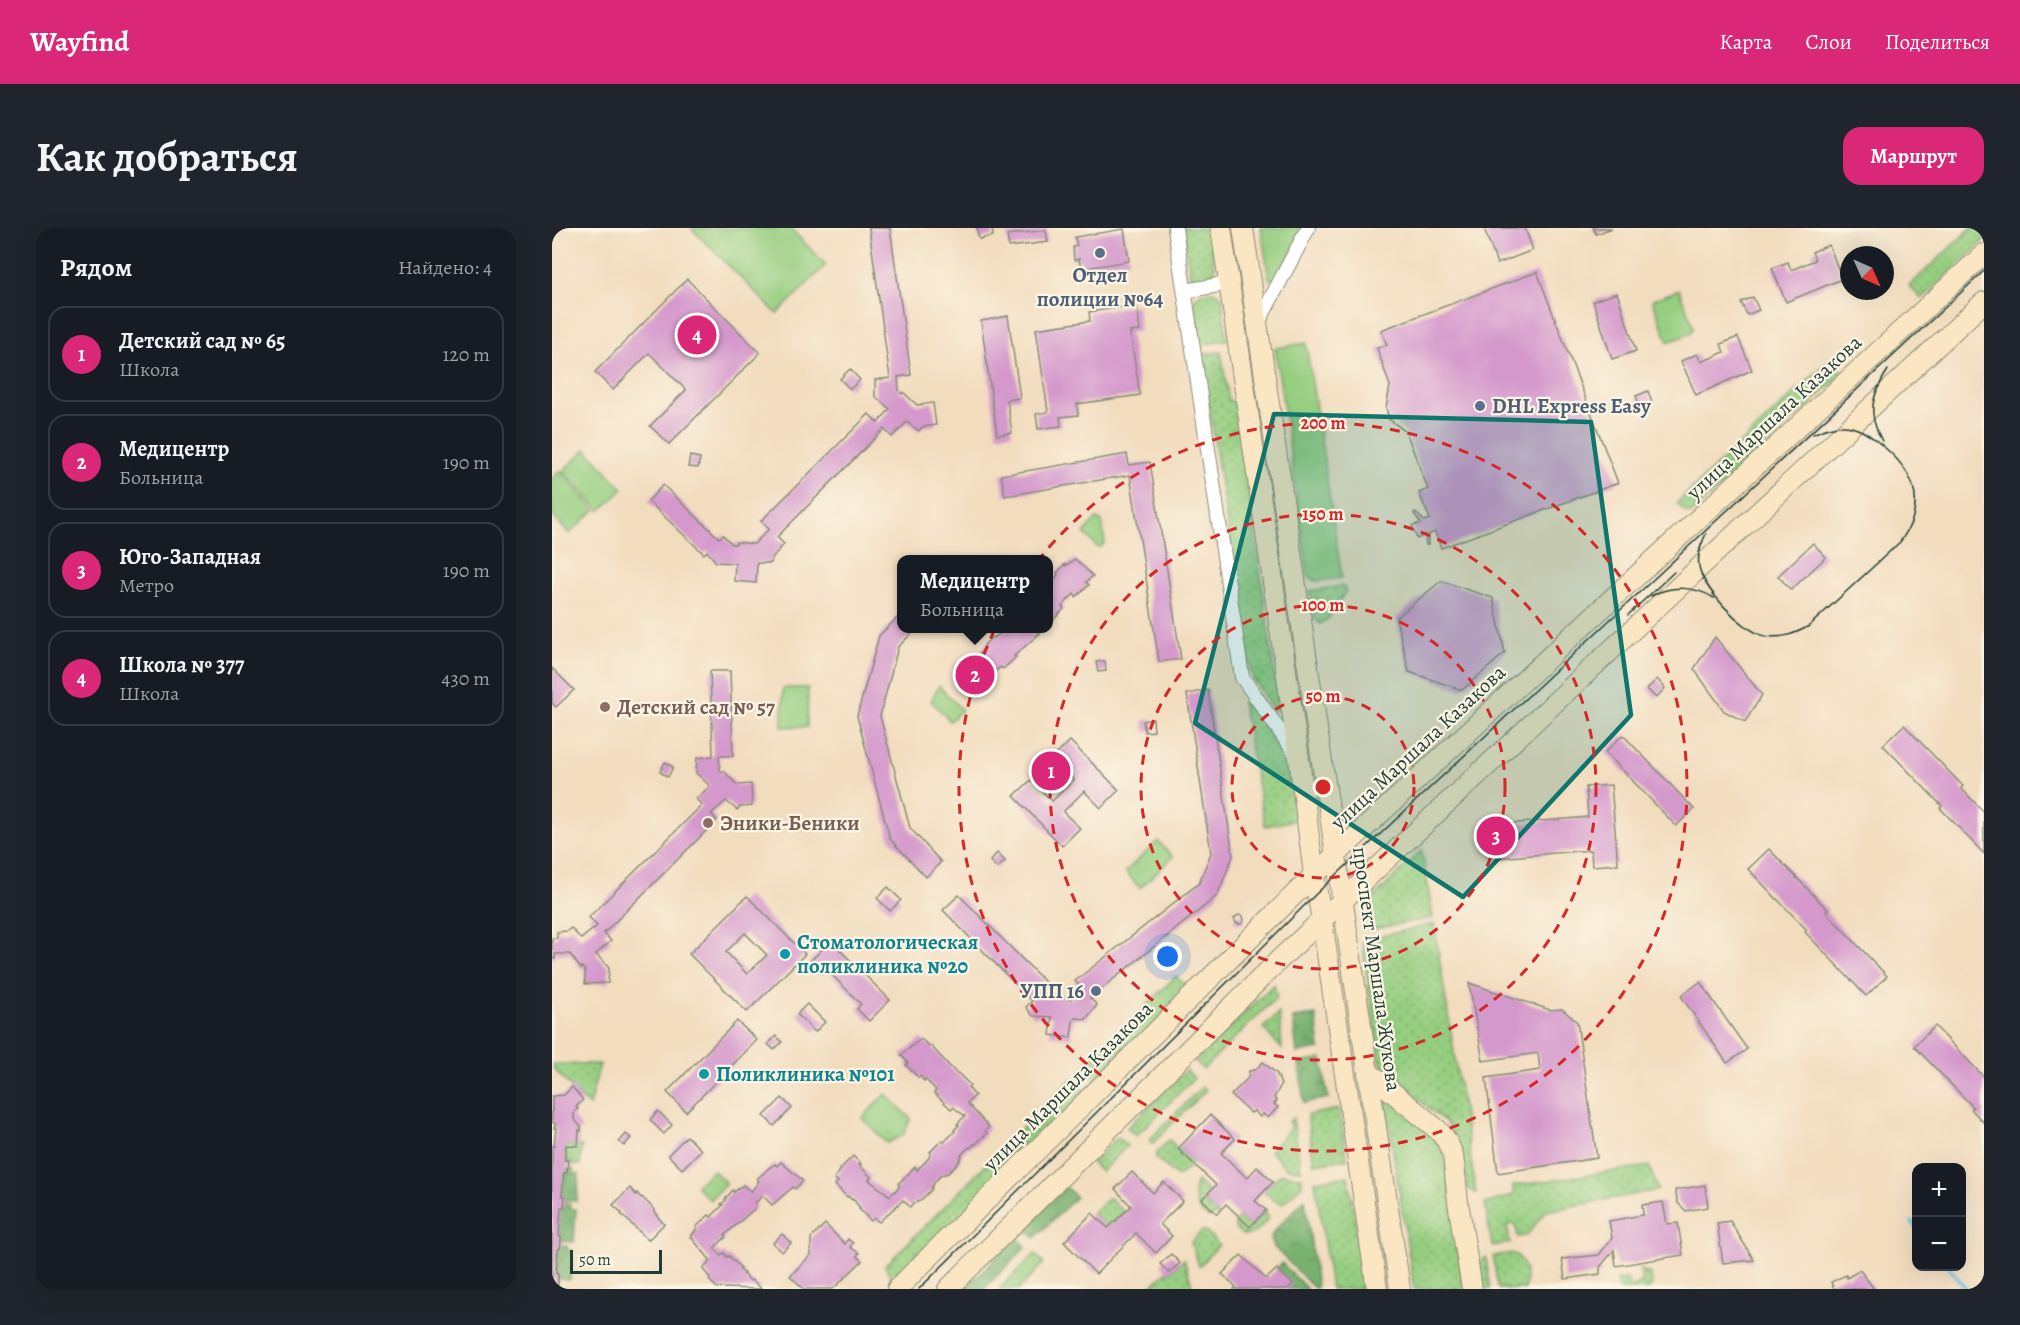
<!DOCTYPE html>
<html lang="ru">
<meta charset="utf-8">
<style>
:root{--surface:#171b24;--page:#20242c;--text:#f1f3f6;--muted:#9ea1a6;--line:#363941;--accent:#db2777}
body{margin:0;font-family:Alegreya,serif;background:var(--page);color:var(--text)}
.controls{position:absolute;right:18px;bottom:18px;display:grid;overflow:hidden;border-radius:12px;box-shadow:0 6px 24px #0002}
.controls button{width:54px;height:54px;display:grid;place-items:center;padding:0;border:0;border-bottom:2px solid var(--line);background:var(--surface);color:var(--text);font:30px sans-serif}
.compass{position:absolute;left:1288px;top:18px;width:54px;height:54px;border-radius:50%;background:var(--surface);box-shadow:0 6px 24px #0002;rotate:135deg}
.scale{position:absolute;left:18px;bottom:15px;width:92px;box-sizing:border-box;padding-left:6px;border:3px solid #1f3d34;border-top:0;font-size:16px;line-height:21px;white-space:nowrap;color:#1f3d34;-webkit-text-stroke:4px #fcf5e5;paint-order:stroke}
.you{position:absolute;left:616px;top:729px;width:21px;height:21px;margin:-15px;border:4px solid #fff;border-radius:50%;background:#1a73e8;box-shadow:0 0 0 9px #1a73e833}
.badge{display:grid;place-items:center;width:39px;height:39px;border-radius:50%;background:var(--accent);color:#fff;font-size:20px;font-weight:700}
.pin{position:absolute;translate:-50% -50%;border:3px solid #fff;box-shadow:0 2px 6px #0006}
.popup{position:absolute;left:345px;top:327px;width:156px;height:78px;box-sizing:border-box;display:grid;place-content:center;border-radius:12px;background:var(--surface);filter:drop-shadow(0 2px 4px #0005);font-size:20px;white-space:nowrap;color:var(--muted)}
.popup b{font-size:22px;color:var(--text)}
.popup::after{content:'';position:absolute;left:50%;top:100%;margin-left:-12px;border:12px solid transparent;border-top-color:var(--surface)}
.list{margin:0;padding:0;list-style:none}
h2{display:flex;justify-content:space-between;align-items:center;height:78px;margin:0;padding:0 24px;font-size:26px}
h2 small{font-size:20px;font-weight:400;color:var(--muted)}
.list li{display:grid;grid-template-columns:39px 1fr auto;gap:18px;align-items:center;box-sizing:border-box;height:96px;margin:0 12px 12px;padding:0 12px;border:2px solid var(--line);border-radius:18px}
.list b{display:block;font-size:22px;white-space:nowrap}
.list p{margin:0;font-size:20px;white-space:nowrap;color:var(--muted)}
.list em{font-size:20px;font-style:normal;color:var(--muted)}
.map{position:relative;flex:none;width:1432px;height:1061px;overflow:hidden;border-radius:18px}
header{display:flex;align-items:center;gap:36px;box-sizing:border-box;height:84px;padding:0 30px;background:var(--accent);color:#fff}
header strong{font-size:28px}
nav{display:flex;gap:33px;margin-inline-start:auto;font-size:21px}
.intro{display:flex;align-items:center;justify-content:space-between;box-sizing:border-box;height:144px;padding:0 36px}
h1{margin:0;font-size:42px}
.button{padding:15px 27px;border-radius:18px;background:var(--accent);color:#fff;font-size:21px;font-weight:700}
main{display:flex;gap:36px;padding:0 36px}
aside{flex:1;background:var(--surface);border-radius:18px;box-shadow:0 6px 24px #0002}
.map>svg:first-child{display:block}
</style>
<header>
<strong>Wayfind</strong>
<nav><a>Карта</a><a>Слои</a><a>Поделиться</a></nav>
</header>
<div class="intro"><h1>Как добраться</h1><a class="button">Маршрут</a></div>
<main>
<aside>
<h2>Рядом<small>Найдено: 4</small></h2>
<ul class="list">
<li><span class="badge">1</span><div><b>Детский сад № 65</b><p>Школа</p></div><em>120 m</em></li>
<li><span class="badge">2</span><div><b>Медицентр</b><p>Больница</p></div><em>190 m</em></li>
<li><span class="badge">3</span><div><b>Юго-Западная</b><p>Метро</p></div><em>190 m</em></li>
<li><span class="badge">4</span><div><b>Школа № 377</b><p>Школа</p></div><em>430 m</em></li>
</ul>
</aside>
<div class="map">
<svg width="1432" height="1061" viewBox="0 0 1432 1061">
<defs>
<pattern id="grass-dots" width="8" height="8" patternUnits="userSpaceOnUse" patternTransform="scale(1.5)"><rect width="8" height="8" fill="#96ce80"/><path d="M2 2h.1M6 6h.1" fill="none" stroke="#7aa86a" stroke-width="1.8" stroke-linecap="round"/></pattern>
<pattern id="forest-crowns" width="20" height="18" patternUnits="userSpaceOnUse" patternTransform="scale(1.5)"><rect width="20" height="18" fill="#78b16e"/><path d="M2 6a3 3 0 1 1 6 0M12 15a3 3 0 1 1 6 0" fill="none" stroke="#62915b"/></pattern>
</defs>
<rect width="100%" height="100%" fill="#fcf5e5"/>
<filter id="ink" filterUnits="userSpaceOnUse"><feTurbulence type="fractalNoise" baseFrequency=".0167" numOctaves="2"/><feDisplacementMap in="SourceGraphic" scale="12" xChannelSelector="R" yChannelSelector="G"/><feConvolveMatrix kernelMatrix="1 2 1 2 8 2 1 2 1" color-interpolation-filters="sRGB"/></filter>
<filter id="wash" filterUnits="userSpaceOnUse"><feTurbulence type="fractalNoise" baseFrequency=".008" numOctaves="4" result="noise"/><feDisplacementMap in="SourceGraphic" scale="24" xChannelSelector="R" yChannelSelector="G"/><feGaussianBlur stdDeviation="1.35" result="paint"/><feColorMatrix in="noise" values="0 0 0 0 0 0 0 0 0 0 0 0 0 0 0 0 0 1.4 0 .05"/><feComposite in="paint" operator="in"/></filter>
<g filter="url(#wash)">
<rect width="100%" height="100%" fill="#f2dcbe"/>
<g fill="url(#grass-dots)" stroke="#5a865a" stroke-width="1.5">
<polygon points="631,0 657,0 663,43 658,49 645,52 638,48"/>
<polygon points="1419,0 1432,0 1432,13 1370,71 1357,58"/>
<polygon points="660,63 665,65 670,69 675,112 647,117 641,74 649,65"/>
<polygon points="669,124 677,173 684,172 727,478 723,483 720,481 701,451 696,430 649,126"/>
<polygon points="1279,131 1292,145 1139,286 1132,283 1125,275"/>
<polygon points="791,358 794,363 776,391 768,396 762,390 758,363"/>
<polygon points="697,473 732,530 736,540 744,592 713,598 690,474"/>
<polygon points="870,622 881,690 816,702 815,684 822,669"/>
<polygon points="882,696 924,965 916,961 909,920 894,895 830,840 828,833 810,714 815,711"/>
<polygon points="624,748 636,761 544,853 531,840"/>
<polygon points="722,756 725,769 651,841 643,833"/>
<polygon points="727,785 730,821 711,800"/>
<polygon points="2,836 48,836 37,878 2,841"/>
<polygon points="634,842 642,850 584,908 575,900"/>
<polygon points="520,850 533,863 341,1054 333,1038"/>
<polygon points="650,859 654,862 600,916 597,912"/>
<polygon points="833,870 880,906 893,929 912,1061 862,1061"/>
<polygon points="787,881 795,931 762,936 755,887"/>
<polygon points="741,890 749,942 734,940 718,923 740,899 736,895"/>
<polygon points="566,909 575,918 549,944 540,935"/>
<polygon points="617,912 641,935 627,948 624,948 604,930 605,924"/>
<polygon points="14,917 30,918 28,937 16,936 16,932 13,932"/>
<polygon points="1097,938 1106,962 994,983 974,1008 966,1009 963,996 955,997 958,1015 940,1018 933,976 961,967 961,958"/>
<polygon points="729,946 750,949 750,957 731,975 723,973 712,963"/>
<polygon points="796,948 814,1061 779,1061 763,953"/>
<path d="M 645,953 L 657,965 L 650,972 L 665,986 L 657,990 C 644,985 639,965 645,953 Z"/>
<polygon points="557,969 572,984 556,1000 540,985"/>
<path d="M 714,982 L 716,990 C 712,997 700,1009 691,1007 C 689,1006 685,1002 683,1000 L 683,994 L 687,989 L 698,999 Z"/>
<polygon points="650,1003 653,1003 667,1017 647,1038 639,1014"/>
<path d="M 960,1025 C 974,1030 975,1048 973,1061 L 946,1061 L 941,1028 Z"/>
<polygon points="483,1026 492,1035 467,1061 447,1061"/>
<polygon points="934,1029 938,1061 931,1061 927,1034"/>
<polygon points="632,1031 641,1061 617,1060 596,1061 615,1043 617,1045"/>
<polygon points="1089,1042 1099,1046 1100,1056 1098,1061 1066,1061 1065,1052 1075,1051 1077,1058 1090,1056"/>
</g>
<g fill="url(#forest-crowns)" stroke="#4c7751" stroke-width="1.5">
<polygon points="764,787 768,821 745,825 741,790"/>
<polygon points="770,831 776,870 752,875 747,835"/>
<polygon points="15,941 21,941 21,946 27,946 25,973 12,972 13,968 10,968 12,945 15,945"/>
<polygon points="514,959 524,969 483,1010 474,1000"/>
<polygon points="753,971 765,1060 762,1060 722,1019 719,1009 722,1003"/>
<polygon points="12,976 18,976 18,981 24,981 22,1014 9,1013 9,1009 7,1008 9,979 12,979"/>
<polygon points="465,1009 474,1019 432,1061 413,1061"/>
<polygon points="8,1017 15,1018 15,1022 21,1022 18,1052 6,1051 6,1046 4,1046 6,1021"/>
<polygon points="730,1035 755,1061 736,1061 740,1056 725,1041"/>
</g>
<g fill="#96ce80" stroke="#5a865a" stroke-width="1.5">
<polygon points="139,0 238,0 274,37 225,86"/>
<polygon points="709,0 751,0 725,51 717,51"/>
<polygon points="1127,62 1142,100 1138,106 1116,114 1100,72"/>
<polygon points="754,115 790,350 764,353 756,348 723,120"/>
<polygon points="34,221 71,261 48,283 11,243"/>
<polygon points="8,243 43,282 17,306 0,287 0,250"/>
<polygon points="544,291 550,293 553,314 549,319 545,319 532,305"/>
<polygon points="387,458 410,482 398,493 379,473"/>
<polygon points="231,460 256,460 255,499 230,499"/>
<polygon points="606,613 621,629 588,660 573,644"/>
<polygon points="334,866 359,891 351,907 335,915 310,890"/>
<polygon points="161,942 174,955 158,972 144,958"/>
</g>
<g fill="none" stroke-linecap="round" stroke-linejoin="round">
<g stroke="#61b9de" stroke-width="4">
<polyline points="1360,994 1364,1000"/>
<polyline points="1396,1038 1414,1061"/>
</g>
</g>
<g id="blocks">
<g fill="#d498cc" fill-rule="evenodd">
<polygon points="317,0 338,0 359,147 346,149 347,163 350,166 351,164 365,177 381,175 384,197 370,199 367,203 355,194 340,209 332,201 225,309 232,316 220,330 219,335 205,335 204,355 182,353 183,335 164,334 155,323 152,326 96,273 111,257 167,310 171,307 180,316 184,316 184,314 202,316 217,301 209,293 317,186 326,195 338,181 323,168 323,152 338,150"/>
<polygon points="425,0 440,0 441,8 427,11"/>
<polygon points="932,0 973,0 981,22 945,36"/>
<polygon points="1041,0 1060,0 1044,6"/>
<polygon points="572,1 577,33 529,41 527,31 522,32 521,19 525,18 523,9"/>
<polygon points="494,2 496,14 457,19 455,7"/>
<polygon points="1277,17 1290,51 1234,74 1220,40 1236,34 1239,42 1263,32 1260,24"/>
<polygon points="985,44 1066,255 889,320 883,304 876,307 876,317 874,317 873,307 865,311 860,298 869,295 862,286 863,284 872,293 878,291 867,265 876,261 854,204 837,191 834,180 838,158 825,120 835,117 829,102"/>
<polygon points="135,51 208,125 117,216 98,198 134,162 97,125 61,162 43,144"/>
<polygon points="1065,65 1084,123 1060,131 1041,73"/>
<polygon points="1201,69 1207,82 1195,87 1189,74"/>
<polygon points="585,77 588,103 578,104 588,167 525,176 526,187 508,189 509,198 486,201 484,186 496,184 484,101 538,93 537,84"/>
<polygon points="456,88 468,170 455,172 460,205 445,207 429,93"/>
<polygon points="1186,109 1200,142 1144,167 1129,133 1145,126 1149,134 1161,129 1172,124 1169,116"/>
<polygon points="298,141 308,152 298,161 288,151"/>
<polygon points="1096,163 1100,175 1088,180 1084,168"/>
<polygon points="575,226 577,237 598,234 629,431 607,434 578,247 453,268 449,247"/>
<polygon points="138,228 148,230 146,240 136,239"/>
<polygon points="1261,315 1274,329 1239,362 1226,348"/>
<polygon points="523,331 541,348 534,354 537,357 524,369 522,366 510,378 512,381 500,393 496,390 496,357 503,351 506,346 505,345 513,336 514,338"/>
<polygon points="889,353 941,370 953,425 910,462 857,444 844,390"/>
<polygon points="350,385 350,400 365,400 346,419 328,488 358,600 389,634 374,649 338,611 305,488 327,408"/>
<polygon points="453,400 487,400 485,403 488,405 462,428 464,429 451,441 449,439 442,444 424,465 405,446 426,428 433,418 432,417 440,409 441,410 446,407"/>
<polygon points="1163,409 1210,467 1193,494 1172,483 1142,441"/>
<polygon points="553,433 554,443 546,444 544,434"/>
<polygon points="0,440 22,462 4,479 0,475"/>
<polygon points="158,443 178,443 181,528 167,528 168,542 171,544 172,543 185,557 199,556 200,578 188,579 185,582 174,573 159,586 165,592 52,705 59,713 44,726 57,740 56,755 33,756 33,742 30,739 29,741 18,726 3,726 3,731 0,731 0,710 5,710 5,704 15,703 19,700 29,711 45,698 37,689 150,577 144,571 158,558 144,545 145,530 161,528"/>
<polygon points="1105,451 1113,460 1104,470 1095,461"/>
<polygon points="656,462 681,628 665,668 538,770 545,777 534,791 523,790 521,792 519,810 498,807 500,789 481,788 474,779 480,773 391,682 407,667 496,757 490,763 498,770 501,768 516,769 516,771 519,771 530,761 523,753 647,655 659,625 635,466"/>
<polygon points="601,491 602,503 593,504 591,493"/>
<polygon points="1352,497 1411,558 1409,560 1432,584 1432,626 1388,580 1390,578 1331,517"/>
<polygon points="1071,507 1142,581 1124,598 1053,524"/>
<polygon points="518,513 567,562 549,580 532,563 511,584 528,600 510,618 462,568 479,552 500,573 522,552 501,530"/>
<polygon points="113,534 121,539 116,549 108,544"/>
<polygon points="1059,557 1066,636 1040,638 1039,622 946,630 944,597 1036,589 1034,559"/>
<polygon points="1217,621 1276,682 1274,684 1335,748 1314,768 1253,704 1255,702 1196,641"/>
<polygon points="445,625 453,633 445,640 438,633"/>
<polygon points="336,659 349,672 338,683 325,670"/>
<path d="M 195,668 L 253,726 L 195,784 L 137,726 ZM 193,705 L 215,727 L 195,746 L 174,724 Z"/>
<polygon points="686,687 691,688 692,693 689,696 684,695 682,691"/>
<polygon points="279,713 338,772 317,793 305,781 309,776 274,741 269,746 257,734"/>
<polygon points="1148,754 1195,821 1175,835 1129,768"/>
<polygon points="917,755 998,782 1010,781 1025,794 1045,930 946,945 934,850 988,842 986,825 931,833"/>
<polygon points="255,776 273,794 263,804 245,786"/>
<polygon points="185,793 205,812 134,884 115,864"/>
<polygon points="1383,798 1432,849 1432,895 1419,881 1421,879 1362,818"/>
<polygon points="224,808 230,814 222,822 216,816"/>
<polygon points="369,811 377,818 378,817 405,846 406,845 418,857 416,859 423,868 415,875 437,899 433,903 435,905 423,917 422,916 418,920 417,919 409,927 410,928 407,932 408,933 396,945 389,947 382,955 379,960 380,961 368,973 362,975 358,979 351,972 327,994 322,990 319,993 307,981 308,980 301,971 300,972 296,968 295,969 283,957 286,954 282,950 289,942 288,941 301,928 309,936 307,937 319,949 317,952 338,968 348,958 346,956 363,939 365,942 376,931 379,925 378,924 390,912 392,914 403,903 402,902 407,897 405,896 413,888 401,879 399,881 382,865 384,862 373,851 372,853 368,848 366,849 354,837 356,835 349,827"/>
<polygon points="711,834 725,846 729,857 722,870 725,873 722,876 726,879 716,890 711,886 708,889 702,883 699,885 679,867 696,850 697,843 703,842"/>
<polygon points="20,859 31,872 24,879 26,881 22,884 22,891 29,899 29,903 27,902 26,918 14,917 13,932 16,932 15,945 12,945 10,968 13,968 12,980 9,979 7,1008 9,1009 9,1013 8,1021 6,1021 4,1046 6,1046 6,1059 0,1061 0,918 2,918 4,900 2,900 4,896 0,894 0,868 12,867"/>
<polygon points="230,870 240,880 222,898 212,888"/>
<polygon points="106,883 120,897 112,906 98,892"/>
<polygon points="658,887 683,911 669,925 695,950 705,939 721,954 703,973 714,982 698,999 674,976 665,986 650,971 664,957 626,921"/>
<polygon points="74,906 79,910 72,918 67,914"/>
<polygon points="135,908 149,922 130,941 116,927"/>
<polygon points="229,934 251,953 243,961 241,959 220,977 211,968 204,974 203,980 173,1007 174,1009 162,1020 169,1027 172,1025 175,1029 177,1028 189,1040 187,1041 192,1045 191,1046 199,1053 200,1052 210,1061 165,1060 157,1052 158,1050 151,1041 159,1033 139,1009 145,1000 144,999 157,987 159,989 171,977 169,976 174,972 173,971 181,962 182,964 191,957 199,964 207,953 205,951 218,939 223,936 225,938"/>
<polygon points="580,944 601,965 612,954 631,973 608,996 620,1008 604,1025 584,1005 544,1046 512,1014 540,985 556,1000 579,978 563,961"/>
<polygon points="1153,957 1156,979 1134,983 1126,975 1123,962"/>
<polygon points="78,960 84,967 85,965 89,970 90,969 103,982 102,983 106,987 105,988 112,996 96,1012 69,986 70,985 61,977"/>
<polygon points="1111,974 1115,996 1126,995 1131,1027 1064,1038 1062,1022 1048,1039 1048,1046 1013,1051 1010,1031 1047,1027 1060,1010 1057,993 1091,987 1090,977"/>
<polygon points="1178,993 1202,1032 1171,1035 1165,995"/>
<polygon points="273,996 293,1016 296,1011 301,1015 298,1019 307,1025 305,1028 310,1033 281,1061 252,1061 238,1048 259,1027 259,1010"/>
<polygon points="230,1006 239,1015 230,1024 221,1015"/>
<polygon points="619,1026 628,1035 617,1045 608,1036"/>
<polygon points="689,1027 714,1051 725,1041 741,1056 736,1061 682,1061 684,1059 670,1046"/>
<polygon points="1308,1042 1322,1061 1282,1061 1279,1054 1294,1047 1295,1050"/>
</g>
</g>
</g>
<g filter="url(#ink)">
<use href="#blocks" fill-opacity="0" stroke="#888c79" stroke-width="1.5"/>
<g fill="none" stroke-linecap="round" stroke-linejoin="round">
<g stroke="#888c79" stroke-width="16">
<g id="street">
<polyline points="623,0 690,449 745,528"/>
<polyline points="633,63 678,55"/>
<polyline points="706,95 756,0"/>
</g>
</g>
<g stroke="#888c79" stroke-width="22">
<g id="secondary">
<polyline points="669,0 747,531 762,647 770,692 825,1061"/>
<polyline points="691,0 848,1061"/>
<polyline points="816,844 886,902 895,913 901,927 906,974 920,1061"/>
<polyline points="345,1061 762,647 1432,26"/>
<polyline points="396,1061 729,730 1432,74"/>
</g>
</g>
<use href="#street" stroke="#fff" stroke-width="14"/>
<use href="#secondary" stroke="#fbe6c3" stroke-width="20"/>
<g stroke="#1f3d34" stroke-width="1.5">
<path d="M 1330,213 C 1315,186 1319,168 1336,142"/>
<path d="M 1154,306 C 1149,316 1145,326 1147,338 C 1150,360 1191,403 1213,408 C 1230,411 1243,406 1257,398 L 1348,314 C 1377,274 1362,242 1326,214 C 1315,205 1303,197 1288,198 C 1278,198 1270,202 1261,206"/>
<path d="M 1099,368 C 1119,357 1143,358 1162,370"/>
<polyline points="1076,387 1122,344"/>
<polyline points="367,1061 765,665 1432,43"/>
</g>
</g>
</g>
<path fill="#0f766e" fill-opacity="0.2" stroke="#0f766e" stroke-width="4.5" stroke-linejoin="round" d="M 722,186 L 1039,194 L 1079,487 L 911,669 L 643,495 Z"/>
<g fill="none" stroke="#d62828" stroke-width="3" stroke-dasharray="10 8">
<circle cx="771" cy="559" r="91"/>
<circle cx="771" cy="559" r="182"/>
<circle cx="771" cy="559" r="273"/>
<circle cx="771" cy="559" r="364"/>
</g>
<g fill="#5c6f8a" stroke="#fcf5e5" stroke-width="2">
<circle cx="548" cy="25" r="6"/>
<circle cx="928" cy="178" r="6"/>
<circle cx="544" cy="763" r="6"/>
</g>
<g fill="#8d6e63" stroke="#fcf5e5" stroke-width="2">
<circle cx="53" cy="479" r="6"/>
<circle cx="156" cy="595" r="6"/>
</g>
<g fill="#0f9aa8" stroke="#fcf5e5" stroke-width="2">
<circle cx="233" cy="726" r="6"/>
<circle cx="152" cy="846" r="6"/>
</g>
<g text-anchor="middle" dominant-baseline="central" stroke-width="4.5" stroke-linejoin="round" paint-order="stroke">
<g font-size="21" font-weight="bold" fill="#4e5e75" stroke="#fcf5e5">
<text x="548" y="47">Отдел<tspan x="548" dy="24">полиции №64</tspan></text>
<text x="940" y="178" text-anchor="start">DHL Express Easy</text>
<text x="532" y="763" text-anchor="end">УПП 16</text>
</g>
<g font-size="21" fill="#1f3d34" stroke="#fcf5e5">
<text transform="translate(1222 189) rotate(-43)">улица Маршала Казакова</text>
<text transform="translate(866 519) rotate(-43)">улица Маршала Казакова</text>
<text transform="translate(825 741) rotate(82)">проспект Маршала Жукова</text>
<text transform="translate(516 858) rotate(-45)">улица Маршала Казакова</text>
</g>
<g font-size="21" font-weight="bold" fill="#785e54" stroke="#fcf5e5" text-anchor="start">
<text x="65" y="479">Детский сад № 57</text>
<text x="168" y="595">Эники-Беники</text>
</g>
<g font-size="21" font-weight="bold" fill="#0d838f" stroke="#fcf5e5" text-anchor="start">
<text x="245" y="714">Стоматологическая<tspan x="245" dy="24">поликлиника №20</tspan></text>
<text x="164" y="846">Поликлиника №101</text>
</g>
</g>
<circle cx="771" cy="559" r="9" fill="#d62828" stroke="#fcf5e5" stroke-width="3"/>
<g font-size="18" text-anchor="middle" font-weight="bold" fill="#d62828" stroke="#fcf5e5" stroke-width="4.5" stroke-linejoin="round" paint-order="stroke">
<text x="771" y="201">200 m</text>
<text x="771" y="292">150 m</text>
<text x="771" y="383">100 m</text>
<text x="771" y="474">50 m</text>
</g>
</svg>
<div class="controls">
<button>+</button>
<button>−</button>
</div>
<svg class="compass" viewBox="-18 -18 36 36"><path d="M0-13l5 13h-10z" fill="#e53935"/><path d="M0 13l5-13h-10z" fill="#9ea1a6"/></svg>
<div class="scale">50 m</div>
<div class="you"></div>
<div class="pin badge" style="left:499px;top:543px">1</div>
<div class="pin badge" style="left:423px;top:447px">2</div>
<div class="popup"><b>Медицентр</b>Больница</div>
<div class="pin badge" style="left:944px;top:608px">3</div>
<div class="pin badge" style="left:145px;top:107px">4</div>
</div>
</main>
